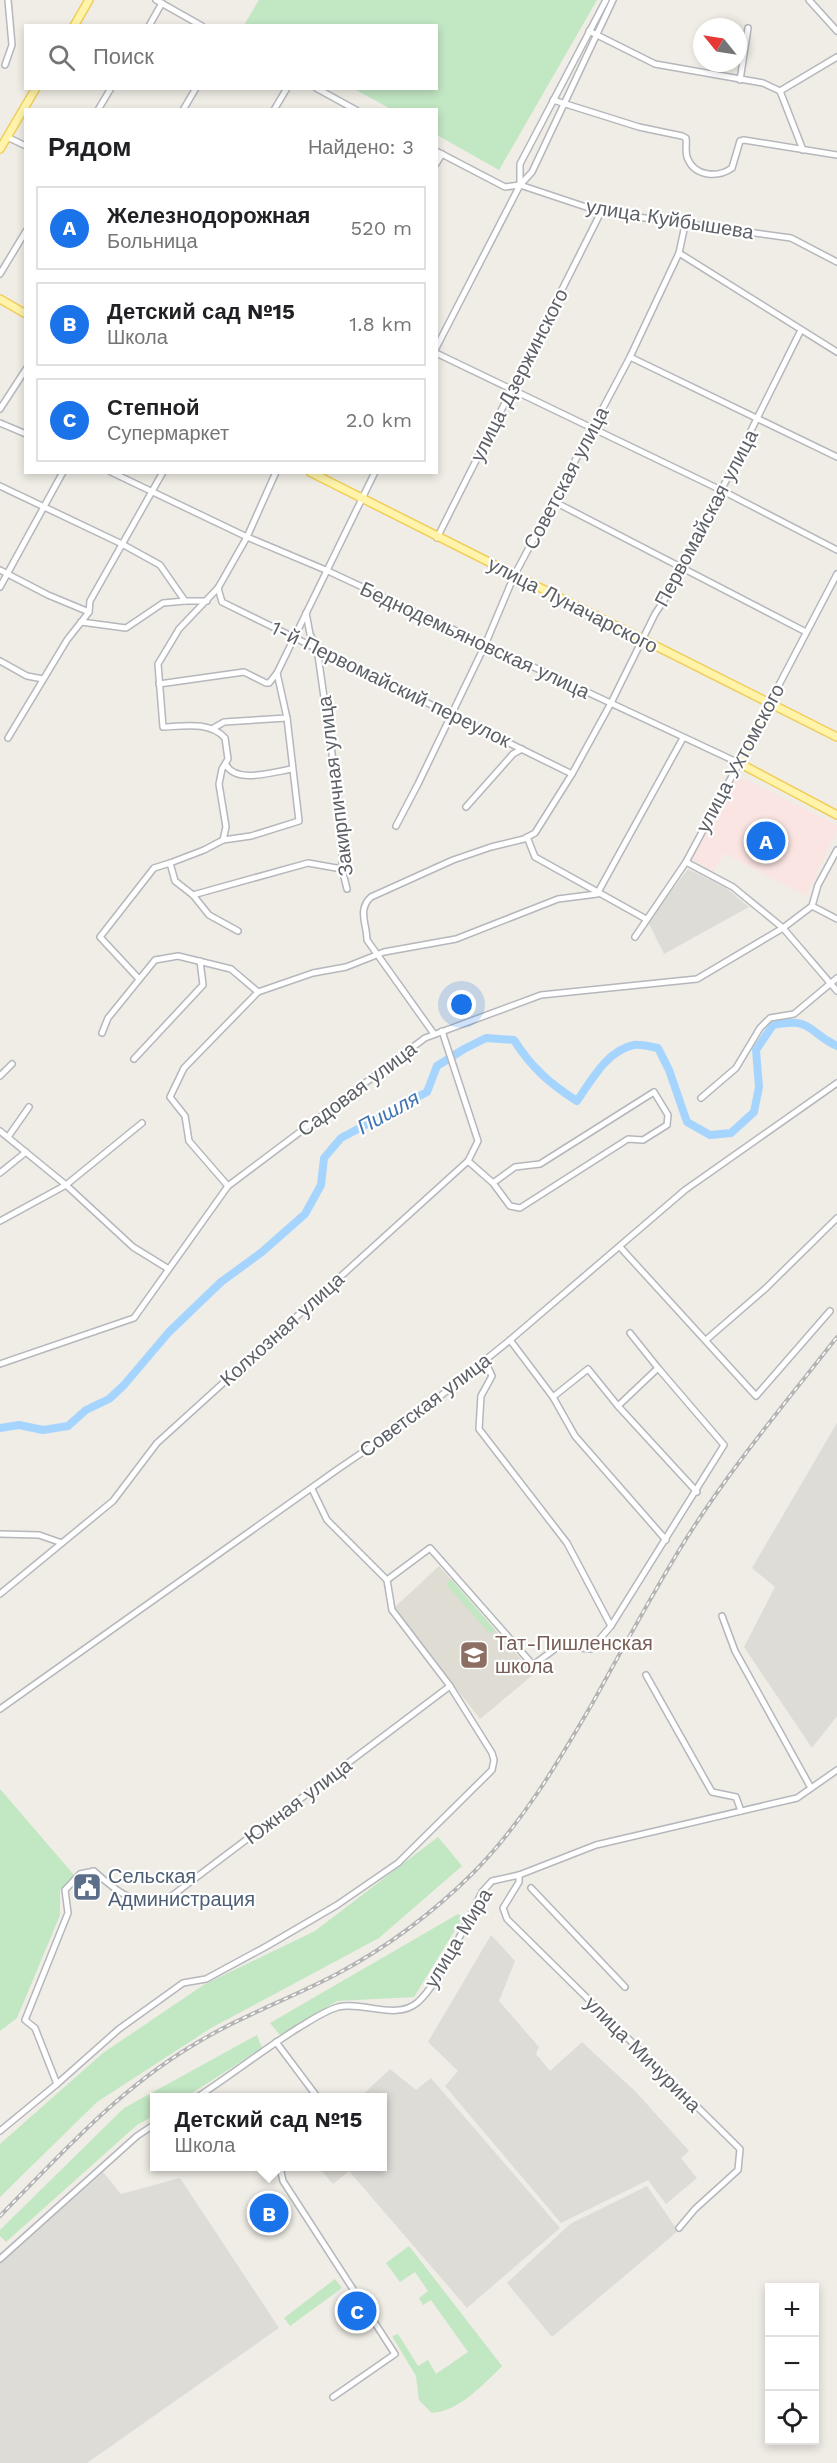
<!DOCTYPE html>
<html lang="ru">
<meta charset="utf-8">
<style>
:root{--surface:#fff;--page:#f6f6f6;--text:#202124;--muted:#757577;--line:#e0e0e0;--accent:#1a73e8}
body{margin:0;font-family:"Work Sans",sans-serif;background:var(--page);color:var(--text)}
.controls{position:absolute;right:18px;bottom:18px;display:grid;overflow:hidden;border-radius:0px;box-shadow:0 3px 9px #0003}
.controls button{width:54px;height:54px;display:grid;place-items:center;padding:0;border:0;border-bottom:2px solid var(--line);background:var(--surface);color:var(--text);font:30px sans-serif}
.compass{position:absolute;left:693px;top:18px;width:54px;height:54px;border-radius:50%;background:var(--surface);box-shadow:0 3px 9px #0003;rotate:300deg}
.you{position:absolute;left:462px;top:1005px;width:21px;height:21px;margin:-15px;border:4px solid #fff;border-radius:50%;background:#1a73e8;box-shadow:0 0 0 9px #1a73e833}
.badge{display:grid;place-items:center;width:39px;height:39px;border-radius:50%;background:var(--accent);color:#fff;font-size:20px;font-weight:700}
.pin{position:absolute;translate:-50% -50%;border:3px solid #fff;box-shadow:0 2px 6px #0006}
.popup{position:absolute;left:150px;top:2093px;width:237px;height:78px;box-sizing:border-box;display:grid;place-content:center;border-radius:0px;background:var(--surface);filter:drop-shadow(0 2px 4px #0005);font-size:20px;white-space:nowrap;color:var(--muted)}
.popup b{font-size:22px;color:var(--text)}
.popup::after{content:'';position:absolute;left:50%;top:100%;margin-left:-12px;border:12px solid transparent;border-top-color:var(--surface)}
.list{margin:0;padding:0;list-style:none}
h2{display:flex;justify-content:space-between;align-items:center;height:78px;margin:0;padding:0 24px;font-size:26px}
h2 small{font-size:20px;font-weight:400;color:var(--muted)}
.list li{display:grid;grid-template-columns:39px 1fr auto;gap:18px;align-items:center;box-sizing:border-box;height:84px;margin:0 12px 12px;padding:0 12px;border:2px solid var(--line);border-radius:0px}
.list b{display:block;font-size:22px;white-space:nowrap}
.list p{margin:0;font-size:20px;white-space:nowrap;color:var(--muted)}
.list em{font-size:20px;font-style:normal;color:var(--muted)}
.icon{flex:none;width:33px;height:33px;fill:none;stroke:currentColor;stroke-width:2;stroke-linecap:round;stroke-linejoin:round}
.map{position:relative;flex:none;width:837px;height:2463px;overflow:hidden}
.search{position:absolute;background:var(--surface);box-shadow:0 3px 9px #0003;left:24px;top:24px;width:414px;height:66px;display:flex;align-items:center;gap:15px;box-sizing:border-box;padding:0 21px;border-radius:0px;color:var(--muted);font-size:22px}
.panel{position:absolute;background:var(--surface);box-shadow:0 3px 9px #0003;left:24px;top:108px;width:414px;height:366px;border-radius:0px}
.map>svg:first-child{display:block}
</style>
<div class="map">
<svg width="837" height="2463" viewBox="0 0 837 2463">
<rect width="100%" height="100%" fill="#efede5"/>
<g fill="#dedcd7">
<polygon points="688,869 726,888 749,907 664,954 648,922"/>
<polygon points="837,1423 837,1716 812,1748 744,1647 775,1587 752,1568"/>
<polygon points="491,1935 515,1961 499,2001 539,2047 536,2054 550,2071 582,2042 636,2092 689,2151 681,2158 697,2178 666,2204 648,2180 561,2223 445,2086 458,2071 428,2042"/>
<polygon points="390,2069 416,2090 431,2078 560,2228 467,2308 349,2171 333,2184 318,2167 383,2166 383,2098 360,2097"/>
<polygon points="103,2172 121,2194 180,2178 279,2328 87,2463 0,2463 0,2263"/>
<polygon points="647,2186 678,2231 552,2337 507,2283 570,2224"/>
</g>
<g fill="#dfdcd3">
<polygon points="439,1566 534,1674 480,1719 394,1608"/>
<polygon points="275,2191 292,2216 262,2235 246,2210"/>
</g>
<polygon fill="#fbe5e2" points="736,775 837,825 837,830 806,896 724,853 713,872 690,858"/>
<g fill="#c2e7c3">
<polygon points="259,0 597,0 499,170 437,135 436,110 391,109 354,89 436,88 436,26 244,25"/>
<polygon points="451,1579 495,1630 490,1634 446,1584"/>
<polygon points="0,1789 74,1875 60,1890 60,1915 17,2018 0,2031"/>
<polygon points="438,1837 462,1866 379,1938 211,2028 97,2102 0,2197 0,2144 103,2053 205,1984 315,1931"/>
<polygon points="458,1914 463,1917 414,1997 337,2001 280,2035 270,2023"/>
<polygon points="257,2035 262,2048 186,2097 155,2098 155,2115 137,2125 6,2242 0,2236 0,2230 124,2108"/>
<path d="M 409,2246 L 502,2366 C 483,2385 459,2411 432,2413 L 419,2400 L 416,2376 L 392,2336 L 398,2334 L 418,2366 L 428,2360 L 436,2374 L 468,2352 L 431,2300 L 423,2305 L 419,2298 L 428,2291 L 415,2272 L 400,2282 L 386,2263 Z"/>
<polygon points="335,2279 342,2288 290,2326 284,2318"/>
</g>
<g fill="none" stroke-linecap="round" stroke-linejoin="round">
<path stroke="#a5d5ff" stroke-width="8" d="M 0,1428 L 19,1425 L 43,1430 L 68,1426 L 86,1410 L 109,1399 L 124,1385 L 169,1332 L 221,1282 L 262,1252 L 305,1214 L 321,1185 L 324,1158 L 341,1138 L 427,1092 L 437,1066 L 464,1049 L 486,1038 L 514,1040 C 531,1067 550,1084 577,1101 C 591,1081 607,1050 634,1045 C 641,1044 651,1047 658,1048 L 669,1070 L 687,1122 L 710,1135 L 731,1133 L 754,1112 L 759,1087 L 756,1050 L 773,1025 C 814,1017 807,1032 837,1046"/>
<g stroke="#b5b7bc" stroke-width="8">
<g id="minor">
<polyline points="156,0 202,26"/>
<polyline points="809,0 837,31"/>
<polyline points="149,26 162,3"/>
<polyline points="589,31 655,64 763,83 780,91 803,150"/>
<polyline points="5,65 12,45 8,0"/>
<polyline points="740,80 748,28"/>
<polyline points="316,88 356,110"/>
<polyline points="780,91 837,57"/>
<path d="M 553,100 L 639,127 L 682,136 L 686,138 C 687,144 685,151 687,157 C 694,177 718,178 732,168 L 740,141 L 744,140 L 837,155"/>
<polyline points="98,110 111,88"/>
<polyline points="183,110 196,88"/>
<polyline points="274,110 287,88"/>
<polyline points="7,137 26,146"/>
<polyline points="436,151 505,187 520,185 601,212 791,238 837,262"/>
<polyline points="436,164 442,154"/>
<polyline points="520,185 520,164 606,0"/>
<polyline points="679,253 837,352"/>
<polyline points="0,274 26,231"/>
<polyline points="436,348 520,185 532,172 613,0"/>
<polyline points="436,353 721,490 837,550"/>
<polyline points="630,357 837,457"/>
<polyline points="0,409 26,369"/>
<polyline points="0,423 26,434"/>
<polyline points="111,472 247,537 328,571 739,763 686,862 635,937"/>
<polyline points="0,486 122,544 160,565 185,601 207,601"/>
<polyline points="553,501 806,632"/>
<polyline points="437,538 601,212"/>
<polyline points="0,570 48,595 89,612"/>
<polyline points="0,587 63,472"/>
<polyline points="218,588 222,602 572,774"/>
<polyline points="306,613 310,634 317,648 342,824 342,869 347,889"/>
<polyline points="81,622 126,628 163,603 185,601"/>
<polyline points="0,661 27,676 43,679"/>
<polyline points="159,684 244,672 266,683 269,683 277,673 375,472"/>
<polyline points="770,702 837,574"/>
<polyline points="212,729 224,722 287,718 277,673"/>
<polyline points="8,738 67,640 89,612 90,601 163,472"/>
<path d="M 226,765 C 237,784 273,772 292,769"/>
<polyline points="466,807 513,754 522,749"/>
<polyline points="396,826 418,784 485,645 514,576 630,357 679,253 685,225"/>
<polyline points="527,837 535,857 646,919"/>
<path d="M 223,840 L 226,827 L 219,784 L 222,769 L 228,759 L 225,738 C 210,721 184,726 163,727 L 158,664 L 179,629 L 218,588 L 247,537 L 276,472"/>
<polyline points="686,862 733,887 783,928 837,991"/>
<polyline points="170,863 204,850 223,840 251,836 299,821 287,718"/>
<polyline points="193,895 308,863 342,869"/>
<polyline points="812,906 837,919"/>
<polyline points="139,979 100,937 154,868 170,863 175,881 193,895 209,915 238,931"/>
<polyline points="102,1033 108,1018 155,960 178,956 231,969 258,992"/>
<path d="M 434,1034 L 367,940 C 367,924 357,910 371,897 L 453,860 L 491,847 L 524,839 L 535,833 L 572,774 L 611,703 L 655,614 L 674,585 L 686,553 L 698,537 L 801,330"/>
<polyline points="134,1059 203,985 200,961"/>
<polyline points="0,1076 12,1064"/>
<polyline points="701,1098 736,1068 760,1028 770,1018 794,1014 837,978"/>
<polyline points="0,1131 66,1185 133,1247 167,1268"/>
<polyline points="8,1137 29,1107"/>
<polyline points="468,1161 493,1183 515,1167 540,1164 654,1092 668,1115 667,1125 643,1140 628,1139 520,1208 510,1206 493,1183"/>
<polyline points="0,1173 26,1152"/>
<polyline points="228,1186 189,1141 185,1116 170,1097 184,1068 258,992 313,973 346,967 384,952 456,939 558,899 597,894 683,738"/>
<polyline points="0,1221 66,1185 142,1123"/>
<polyline points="620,1247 756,1396 830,1311"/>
<polyline points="630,1333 658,1368"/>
<polyline points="510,1340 553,1397 575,1436 666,1540"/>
<polyline points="706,1340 766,1288 837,1218"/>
<polyline points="485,1361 492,1376 481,1396 479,1429 567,1543 611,1626"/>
<polyline points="0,1364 134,1318 228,1186 425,1038 541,995 697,979 783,928 812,906 818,885 837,850"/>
<polyline points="618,1406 697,1492"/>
<polyline points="312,1489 327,1520 387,1580 430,1548 533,1665 559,1646 591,1649 611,1626 724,1445 658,1368 618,1406 588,1369 553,1397"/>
<polyline points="0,1534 39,1535 62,1543"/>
<polyline points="0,1594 113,1501 157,1443 468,1161 478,1141 442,1031"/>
<polyline points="722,1616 735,1651 811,1788"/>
<polyline points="646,1675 712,1792 736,1797 741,1811"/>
<polyline points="0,1709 338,1469 413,1418 510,1340 685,1190 837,1083"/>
<polyline points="519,1875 519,1882 503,1908 507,1919 740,2149 738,2170 695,2209 679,2228"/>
<polyline points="531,1888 625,1987"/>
<polyline points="276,2042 318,2098"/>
<polyline points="57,2084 119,2029 183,1983 206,1979 267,1946 337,1905 398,1863 492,1770 494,1760 492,1753 450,1686 392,1610 387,1580"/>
<path d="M 196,2098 C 231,2075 263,2050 298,2028 C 310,2021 324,2011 338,2007 C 363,2001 397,2021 418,2002 C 439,1984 468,1919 482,1892 L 492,1881 L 519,1875 L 596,1845 L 797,1798 L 837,1770"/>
<path d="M 0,2131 L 57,2084 L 35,2028 L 25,2020 L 68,1913 L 65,1890 L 80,1874 L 94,1871 C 118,1893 132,1904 165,1901 L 450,1686"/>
<polyline points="283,2166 281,2172 283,2181 395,2354 333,2397"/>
<polyline points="0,2259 137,2136 155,2124"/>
</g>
</g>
<g stroke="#f1cd5c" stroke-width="10">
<g id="major">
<polyline points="74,26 89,0"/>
<polyline points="0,149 36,88"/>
<polyline points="0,299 26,314"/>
<polyline points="310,472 837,737"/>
<polyline points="770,702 739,763 837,815"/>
</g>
</g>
<use href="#minor" stroke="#fff" stroke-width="5"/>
<use href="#major" stroke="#fff4aa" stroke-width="7"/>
<g stroke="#b4b4b5" stroke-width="4">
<path id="rail" d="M 0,2216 C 60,2155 116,2092 190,2047 C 236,2018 287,2000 335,1975 C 386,1948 433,1913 474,1872 C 523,1822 557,1764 592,1704 C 620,1653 648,1602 678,1552 C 724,1476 782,1407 837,1337"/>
</g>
<use href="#rail" stroke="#fff" stroke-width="1.5" stroke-dasharray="4.5" stroke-linecap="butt"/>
</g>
<defs>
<g id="school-square" transform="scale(1.5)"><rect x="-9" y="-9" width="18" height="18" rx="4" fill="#8d6e63" stroke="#fff"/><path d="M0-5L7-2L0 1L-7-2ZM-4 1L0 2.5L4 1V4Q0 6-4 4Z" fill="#fff"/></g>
<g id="civic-square" transform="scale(1.5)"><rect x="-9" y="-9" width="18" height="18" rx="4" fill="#5c6f8a" stroke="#fff"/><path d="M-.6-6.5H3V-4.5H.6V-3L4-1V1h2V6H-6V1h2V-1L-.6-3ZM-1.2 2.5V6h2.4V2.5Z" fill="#fff"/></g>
</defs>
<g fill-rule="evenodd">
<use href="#school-square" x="474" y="1655"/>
<use href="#civic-square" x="87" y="1887"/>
</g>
<g text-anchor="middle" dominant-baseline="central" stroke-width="4.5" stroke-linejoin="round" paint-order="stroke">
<g font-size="20" fill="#5d6065" stroke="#fff">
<text transform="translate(670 219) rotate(9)">улица Куйбышева</text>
<text transform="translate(519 375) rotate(-63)">улица Дзержинского</text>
<text transform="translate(566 478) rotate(-62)">Советская улица</text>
<text transform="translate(706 518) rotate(-62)">Первомайская улица</text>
<text transform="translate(573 605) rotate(27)">улица Луначарского</text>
<text transform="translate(475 640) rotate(25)">Беднодемьяновская улица</text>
<text transform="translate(391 684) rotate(26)">1-й Первомайский переулок</text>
<text transform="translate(740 758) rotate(-62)">улица Ухтомского</text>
<text transform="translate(335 786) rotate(-97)">Закирпичная улица</text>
<text transform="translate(357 1089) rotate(-37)">Садовая улица</text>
<text transform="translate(282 1329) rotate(-42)">Колхозная улица</text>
<text transform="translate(425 1405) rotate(-37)">Советская улица</text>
<text transform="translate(298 1801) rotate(-37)">Южная улица</text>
<text transform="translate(458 1938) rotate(-59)">улица Мира</text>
<text transform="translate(643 2054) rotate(45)">улица Мичурина</text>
</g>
<g font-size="20" fill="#785e54" stroke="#fff" text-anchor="start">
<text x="495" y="1643">Тат-Пишленская<tspan x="495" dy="23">школа</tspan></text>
</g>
<g font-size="20" fill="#4e5e75" stroke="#fff" text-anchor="start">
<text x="108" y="1876">Сельская<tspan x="108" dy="23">Администрация</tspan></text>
</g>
<g font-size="21" font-style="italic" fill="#4174b2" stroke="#fff">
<text transform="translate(388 1112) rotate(-29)">Пишля</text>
</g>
</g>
</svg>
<div class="controls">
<button>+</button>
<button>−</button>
<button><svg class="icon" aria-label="locate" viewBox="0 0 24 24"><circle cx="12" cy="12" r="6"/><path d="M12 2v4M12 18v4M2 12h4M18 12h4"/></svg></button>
</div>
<svg class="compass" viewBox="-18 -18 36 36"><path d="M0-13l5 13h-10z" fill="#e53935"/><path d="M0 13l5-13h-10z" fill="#757577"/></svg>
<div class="you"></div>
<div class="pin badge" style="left:766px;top:841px">A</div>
<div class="pin badge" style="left:269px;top:2213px">B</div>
<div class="popup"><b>Детский сад №15</b>Школа</div>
<div class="pin badge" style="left:357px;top:2311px">C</div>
<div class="search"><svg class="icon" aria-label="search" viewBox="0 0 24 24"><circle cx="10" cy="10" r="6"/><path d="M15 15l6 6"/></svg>Поиск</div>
<section class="panel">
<h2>Рядом<small>Найдено: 3</small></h2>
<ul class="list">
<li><span class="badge">A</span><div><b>Железнодорожная</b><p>Больница</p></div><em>520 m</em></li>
<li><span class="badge">B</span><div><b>Детский сад №15</b><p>Школа</p></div><em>1.8 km</em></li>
<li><span class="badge">C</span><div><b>Степной</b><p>Супермаркет</p></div><em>2.0 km</em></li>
</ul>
</section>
</div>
